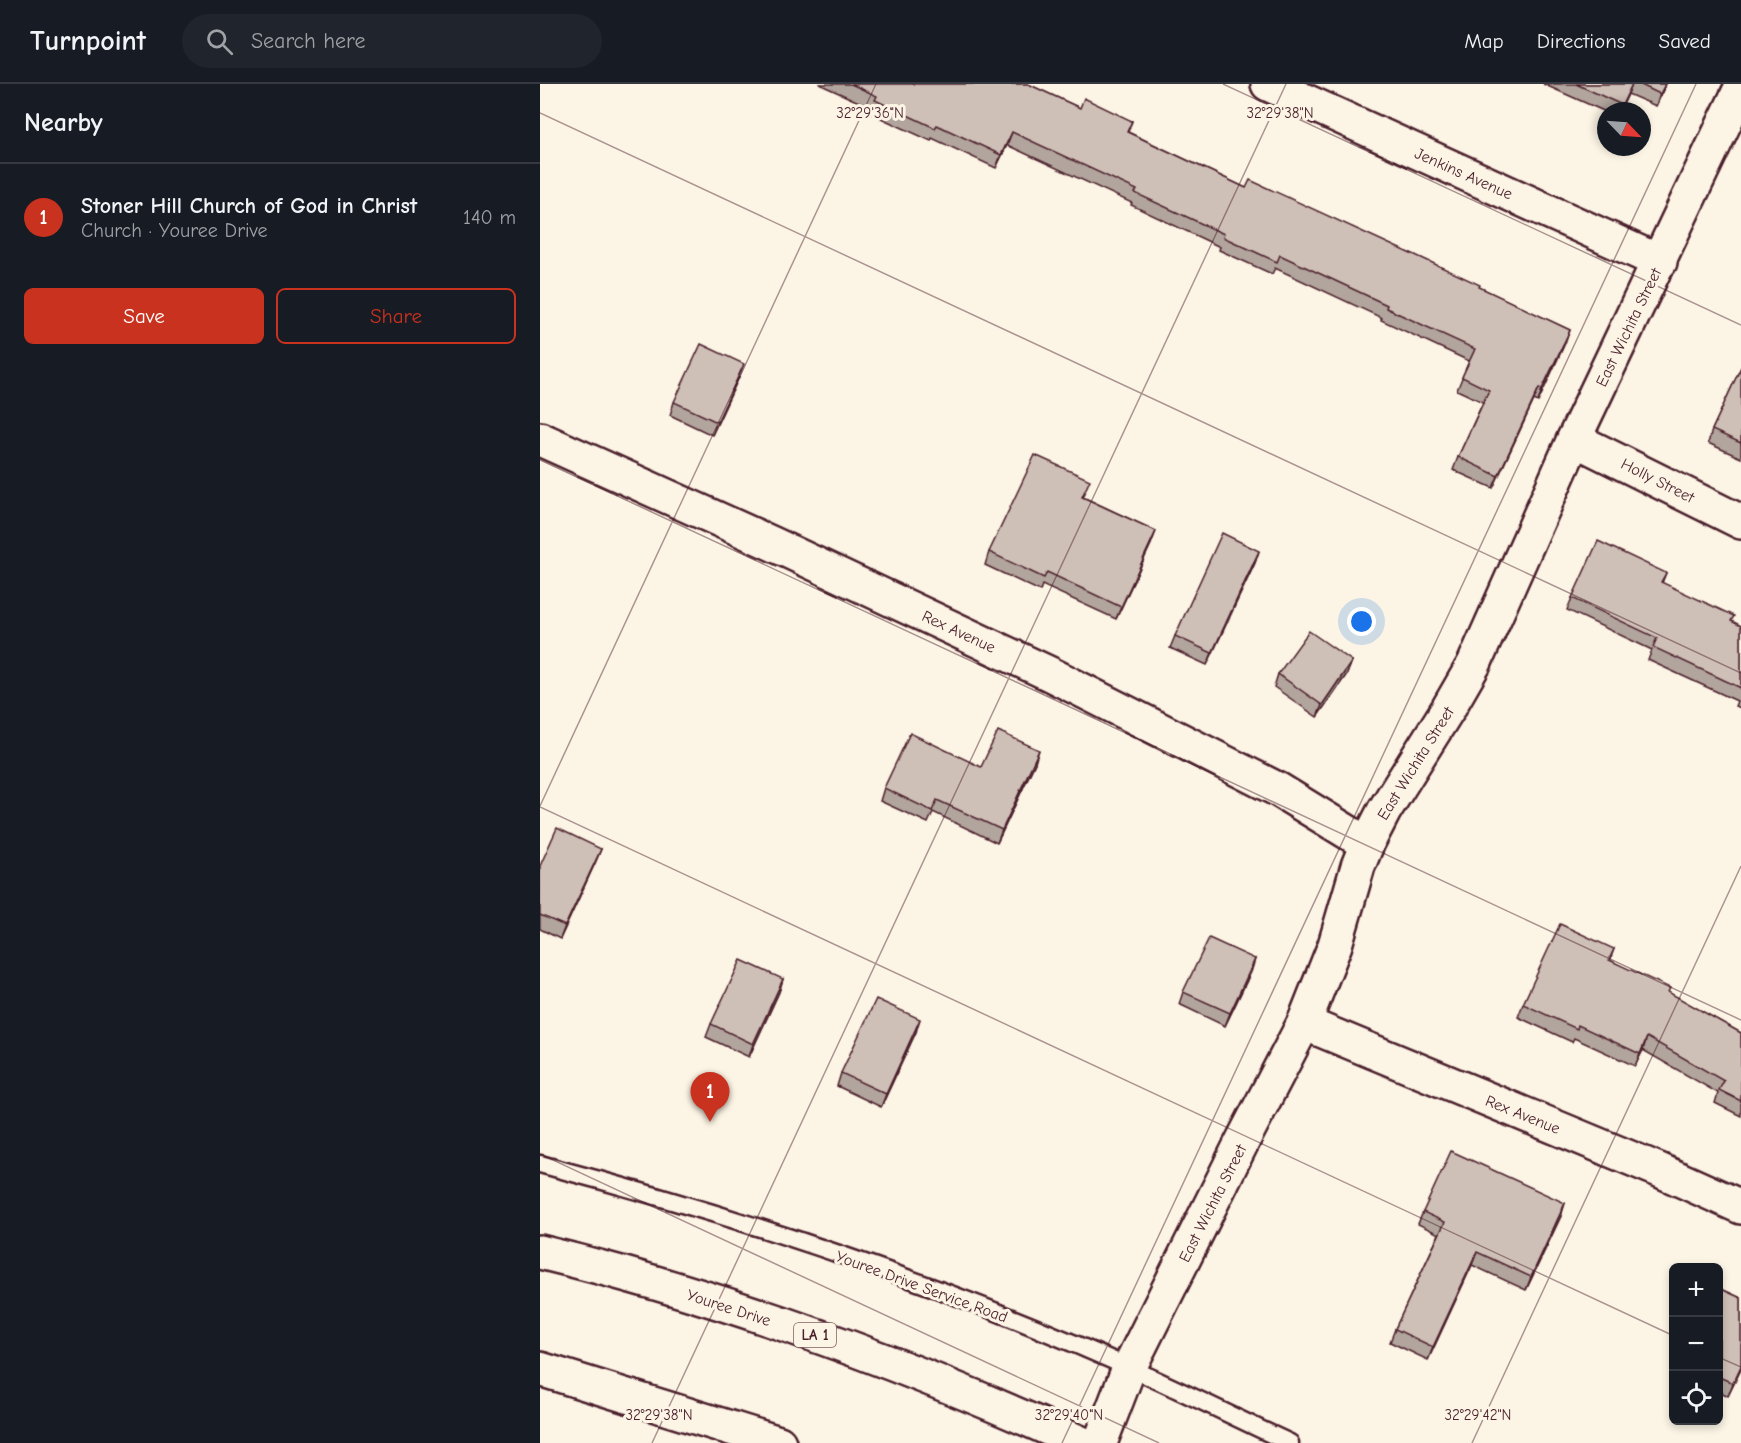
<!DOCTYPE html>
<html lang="en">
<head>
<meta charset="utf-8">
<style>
	:root { --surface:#171b24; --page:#20242c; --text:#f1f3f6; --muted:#9ea1a6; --line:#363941; --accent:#c8321e }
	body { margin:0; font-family:"Comic Neue",sans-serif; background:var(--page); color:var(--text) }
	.controls { position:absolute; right:18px; bottom:18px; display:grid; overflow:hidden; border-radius:9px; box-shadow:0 3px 9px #0003 }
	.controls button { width:54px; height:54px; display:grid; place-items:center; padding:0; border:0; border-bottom:2px solid var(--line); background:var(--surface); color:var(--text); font:30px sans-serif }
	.compass { position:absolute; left:1057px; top:18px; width:54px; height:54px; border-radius:50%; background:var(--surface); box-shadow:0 3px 9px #0003; rotate:115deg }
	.you { position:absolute; left:822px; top:538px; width:21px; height:21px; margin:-15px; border:4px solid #fff; border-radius:50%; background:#1a73e8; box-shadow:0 0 0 9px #1a73e833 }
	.badge { display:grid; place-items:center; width:39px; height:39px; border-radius:50%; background:var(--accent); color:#fff; font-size:20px; font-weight:700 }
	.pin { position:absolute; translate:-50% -50px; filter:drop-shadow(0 2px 3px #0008) }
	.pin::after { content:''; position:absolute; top:32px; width:21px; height:18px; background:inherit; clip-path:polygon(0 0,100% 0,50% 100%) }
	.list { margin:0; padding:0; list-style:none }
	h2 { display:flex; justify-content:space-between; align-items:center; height:78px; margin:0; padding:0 24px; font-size:26px }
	h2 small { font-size:20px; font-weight:400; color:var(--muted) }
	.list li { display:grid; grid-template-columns:39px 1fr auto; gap:18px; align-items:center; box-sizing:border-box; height:108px; padding:0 24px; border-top:2px solid var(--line) }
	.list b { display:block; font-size:22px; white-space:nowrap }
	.list p { margin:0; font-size:20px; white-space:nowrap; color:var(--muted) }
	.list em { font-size:20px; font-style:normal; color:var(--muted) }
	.actions { display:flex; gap:12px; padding:18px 24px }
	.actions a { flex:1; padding:14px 0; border:2px solid var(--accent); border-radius:9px; text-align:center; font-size:21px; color:var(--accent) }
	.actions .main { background:var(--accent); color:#fff }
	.icon { flex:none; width:33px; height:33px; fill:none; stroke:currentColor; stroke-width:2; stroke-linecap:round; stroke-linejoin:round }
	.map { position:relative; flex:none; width:1201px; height:1359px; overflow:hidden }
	header { display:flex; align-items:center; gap:36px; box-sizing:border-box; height:84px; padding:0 30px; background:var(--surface); border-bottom:2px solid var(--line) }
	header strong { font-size:28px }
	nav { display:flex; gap:33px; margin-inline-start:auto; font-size:21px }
	.search { width:420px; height:54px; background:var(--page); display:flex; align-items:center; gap:15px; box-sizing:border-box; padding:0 21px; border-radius:33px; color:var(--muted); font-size:22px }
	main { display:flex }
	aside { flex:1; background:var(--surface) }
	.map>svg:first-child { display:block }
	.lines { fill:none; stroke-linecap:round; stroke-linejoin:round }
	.lane-casing { stroke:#4a1f2b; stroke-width:21 }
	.street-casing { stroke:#4a1f2b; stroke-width:38 }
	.primary-casing { stroke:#4a1f2b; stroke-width:38 }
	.lane { stroke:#fcf5e5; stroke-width:16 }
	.street { stroke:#fcf5e5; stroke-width:33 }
	.primary { stroke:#fcf5e5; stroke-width:33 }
	.wall { fill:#b2a59d; stroke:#4a1f2b; stroke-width:1.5 }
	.shaded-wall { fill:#918680; stroke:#4a1f2b; stroke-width:1.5 }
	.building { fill:#cfc0b7; stroke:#4a1f2b; stroke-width:1.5 }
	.ticks { fill:none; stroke:#4a1f2b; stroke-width:1.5; stroke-opacity:0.45 }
	.labels { text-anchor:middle; stroke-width:6; stroke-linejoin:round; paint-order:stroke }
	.shield { fill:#fcf5e5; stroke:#7f5f63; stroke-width:1.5 }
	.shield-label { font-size:15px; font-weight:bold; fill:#4a1f2b }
	.street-label { font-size:16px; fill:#4a1f2b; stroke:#fcf5e5 }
	.ticks-label { font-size:15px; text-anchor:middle; fill:#4a1f2b; stroke:#fcf5e5; stroke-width:6; stroke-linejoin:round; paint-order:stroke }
</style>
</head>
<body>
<header>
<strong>Turnpoint</strong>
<div class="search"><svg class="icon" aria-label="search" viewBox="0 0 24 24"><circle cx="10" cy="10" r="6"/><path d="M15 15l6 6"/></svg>Search here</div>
<nav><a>Map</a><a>Directions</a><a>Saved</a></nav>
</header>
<main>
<aside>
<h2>Nearby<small></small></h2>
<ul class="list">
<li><span class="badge">1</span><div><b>Stoner Hill Church of God in Christ</b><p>Church · Youree Drive</p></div><em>140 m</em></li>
</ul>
<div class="actions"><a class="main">Save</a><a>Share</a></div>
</aside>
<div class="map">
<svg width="1201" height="1359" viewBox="0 0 1201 1359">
	<rect width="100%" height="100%" fill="#fcf5e5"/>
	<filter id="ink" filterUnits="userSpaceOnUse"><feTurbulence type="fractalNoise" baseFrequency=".0167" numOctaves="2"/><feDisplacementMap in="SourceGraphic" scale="12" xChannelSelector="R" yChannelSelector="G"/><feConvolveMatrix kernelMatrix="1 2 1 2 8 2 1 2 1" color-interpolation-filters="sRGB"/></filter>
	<g filter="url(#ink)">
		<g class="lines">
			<defs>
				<path id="lane" d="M0 1080C201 1133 400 1199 590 1284 644 1308 696 1334 750 1359"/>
				<g id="street">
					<polyline points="728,0 1120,178"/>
					<polyline points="0,355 233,460 510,590 739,706 827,760"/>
					<polyline points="1034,355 1201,438"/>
					<polyline points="764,939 1119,1086 1201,1123"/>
					<polyline points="560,1359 589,1284 703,1056 764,939 795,861 818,782 827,760 844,727 908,625 934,580 1034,355 1201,4"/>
				</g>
				<g id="primary">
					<path d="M0 1168C186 1213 366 1280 541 1359"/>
					<polyline points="0,1285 239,1359"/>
				</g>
			</defs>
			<use href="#lane" class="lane-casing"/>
			<use href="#street" class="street-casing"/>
			<use href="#primary" class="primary-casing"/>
			<use href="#lane" class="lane"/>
			<use href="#street" class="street"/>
			<use href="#primary" class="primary"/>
		</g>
		<g class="wall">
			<polygon points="279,0 488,0 540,24 592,37 588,48 706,104 939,203 1030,246 1025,259 998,318 994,316 953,404 913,386 918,373 943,318 917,306 929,277 841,236 842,234 735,184 732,190 679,166 680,163 591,121 592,119 467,61 456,84 392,54 391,57 330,29 332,24"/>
			<polygon points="1003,0 1126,0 1116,22 1088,10 1080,27 1066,27 1066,28"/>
			<polygon points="1201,283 1201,374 1168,359 1172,346"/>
			<polygon points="199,293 172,351 130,331 134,318"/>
			<polygon points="545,409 543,413 616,447 611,460 576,535 502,501 500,507 445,481 449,468"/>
			<polygon points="719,467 715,479 667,581 630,564 635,552"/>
			<polygon points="1126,489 1122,499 1201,542 1201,624 1195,622 1197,617 1108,576 1112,566 1027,526 1032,514"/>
			<polygon points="812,577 807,590 777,633 734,603 738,590"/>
			<polygon points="495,679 457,759 393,728 388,739 340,717 344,704 441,683"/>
			<polygon points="61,765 56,777 20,855 0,845 0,782"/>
			<polygon points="1074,865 1070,876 1201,949 1201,1032 1175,1019 1178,1009 1103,966 1095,982 1034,954 1032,958 978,933 983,920"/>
			<polygon points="715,875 711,888 685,942 639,920 643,908"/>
			<polygon points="243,895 239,908 209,973 166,953 171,940"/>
			<polygon points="376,948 341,1023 297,1002 301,989"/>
			<polygon points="1025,1119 1021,1132 986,1206 932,1181 888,1276 850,1258 855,1245 899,1150 878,1140 883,1128"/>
			<polygon points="1179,1204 1201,1214 1201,1285 1188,1312 1179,1307"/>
		</g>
		<g class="shaded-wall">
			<polygon points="1092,0 1088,10 1080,27 1082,21"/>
			<polygon points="1125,0 1126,0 1116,22 1120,10"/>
			<polygon points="472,48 467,61 456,84 461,71"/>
			<polygon points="1030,246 1025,259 998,318 1002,305"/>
			<polygon points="204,280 199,293 172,351 177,338"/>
			<polygon points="999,304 994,316 953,404 958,392"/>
			<polygon points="616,447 611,460 576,535 581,523"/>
			<polygon points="719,467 715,479 667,581 672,569"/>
			<polygon points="812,577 807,590 777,633 782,621"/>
			<polygon points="499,666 495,679 457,759 462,746"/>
			<polygon points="61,765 56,777 20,855 25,842"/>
			<polygon points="715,875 711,888 685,942 690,929"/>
			<polygon points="243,895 239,908 209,973 213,960"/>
			<polygon points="380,935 376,948 341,1023 346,1010"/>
			<polygon points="1107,953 1103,966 1095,982 1100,970"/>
			<polygon points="1025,1119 1021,1132 986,1206 991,1193"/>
			<polygon points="937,1168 932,1181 888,1276 893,1263"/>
			<polygon points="1201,1282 1201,1285 1188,1312 1193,1299"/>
		</g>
		<g class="building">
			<polygon points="311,0 488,0 540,24 544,14 592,37 587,48 706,104 710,96 871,170 871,169 940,201 939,203 1030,246 1002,305 999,304 958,392 918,373 949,306 922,293 935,265 846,224 847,221 740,171 737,178 683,153 684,150 595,109 597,106 472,48 461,71 397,41 395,44 335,16 337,12"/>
			<polygon points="1036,0 1092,0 1082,21"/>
			<polygon points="1099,0 1125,0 1120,10"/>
			<polygon points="161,260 204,280 177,338 134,318"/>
			<polygon points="1201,283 1201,359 1172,346"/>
			<polygon points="495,371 550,396 542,413 616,447 581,523 507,488 504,494 449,468"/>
			<polygon points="682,449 719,467 672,569 635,552"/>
			<polygon points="1058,457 1126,489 1121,498 1194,532 1191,537 1201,542 1201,604 1113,563 1117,554 1032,514"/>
			<polygon points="769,547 812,577 782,621 738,590"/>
			<polygon points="458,647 499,666 462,746 397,716 392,727 344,704 370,649 441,683"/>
			<polygon points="17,744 61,765 25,842 0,831 0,782"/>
			<polygon points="1020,840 1074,865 1069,876 1130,904 1128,908 1201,949 1201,1017 1179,1006 1184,997 1107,953 1100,970 1038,941 1037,945 983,920"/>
			<polygon points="669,854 715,875 690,929 643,908"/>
			<polygon points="201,876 243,895 213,960 171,940"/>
			<polygon points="336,915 380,935 346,1010 301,989"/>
			<polygon points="911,1067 1025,1119 991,1193 937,1168 893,1263 855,1245 905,1138 883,1128"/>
			<polygon points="1179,1204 1201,1214 1201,1282 1193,1299 1179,1293"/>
		</g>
	</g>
	<path class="ticks" d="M683 0 1201 241M0 29 1201 589M0 376 1201 936M0 722 336 0M0 723 1134 1252M0 1070 619 1359M1178 1273 1201 1283M112 1359 746 0M522 1359 1156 0M932 1359 1201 782"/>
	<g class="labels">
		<rect class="shield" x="254" y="1239" width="42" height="24" rx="4.5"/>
		<g class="shield-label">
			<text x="275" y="1256">LA 1</text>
		</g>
		<g class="street-label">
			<text transform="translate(924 89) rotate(24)" y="6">Jenkins Avenue</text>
			<text transform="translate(1088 243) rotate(-64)" y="6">East Wichita Street</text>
			<text transform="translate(1118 396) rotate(27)" y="6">Holly Street</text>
			<text transform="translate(419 547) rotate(25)" y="6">Rex Avenue</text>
			<text transform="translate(875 679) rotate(-58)" y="6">East Wichita Street</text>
			<text transform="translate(983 1030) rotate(22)" y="6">Rex Avenue</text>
			<text transform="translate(672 1119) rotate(-63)" y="6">East Wichita Street</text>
			<text transform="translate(382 1202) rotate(20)" y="6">Youree Drive Service Road</text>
			<text transform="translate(189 1223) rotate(18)" y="6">Youree Drive</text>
		</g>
	</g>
	<g class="ticks-label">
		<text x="330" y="34">32°29'36"N</text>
		<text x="740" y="34">32°29'38"N</text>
		<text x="119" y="1336">32°29'38"N</text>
		<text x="529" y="1336">32°29'40"N</text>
		<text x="938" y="1336">32°29'42"N</text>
	</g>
</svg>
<div class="controls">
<button>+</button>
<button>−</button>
<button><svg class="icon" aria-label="locate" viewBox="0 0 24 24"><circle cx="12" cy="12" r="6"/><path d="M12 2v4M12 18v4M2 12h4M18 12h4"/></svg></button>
</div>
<svg class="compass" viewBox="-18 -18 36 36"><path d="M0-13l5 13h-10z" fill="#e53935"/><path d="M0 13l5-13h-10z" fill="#9ea1a6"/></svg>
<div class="you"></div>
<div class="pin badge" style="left:170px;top:1038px">1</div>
</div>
</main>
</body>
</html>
